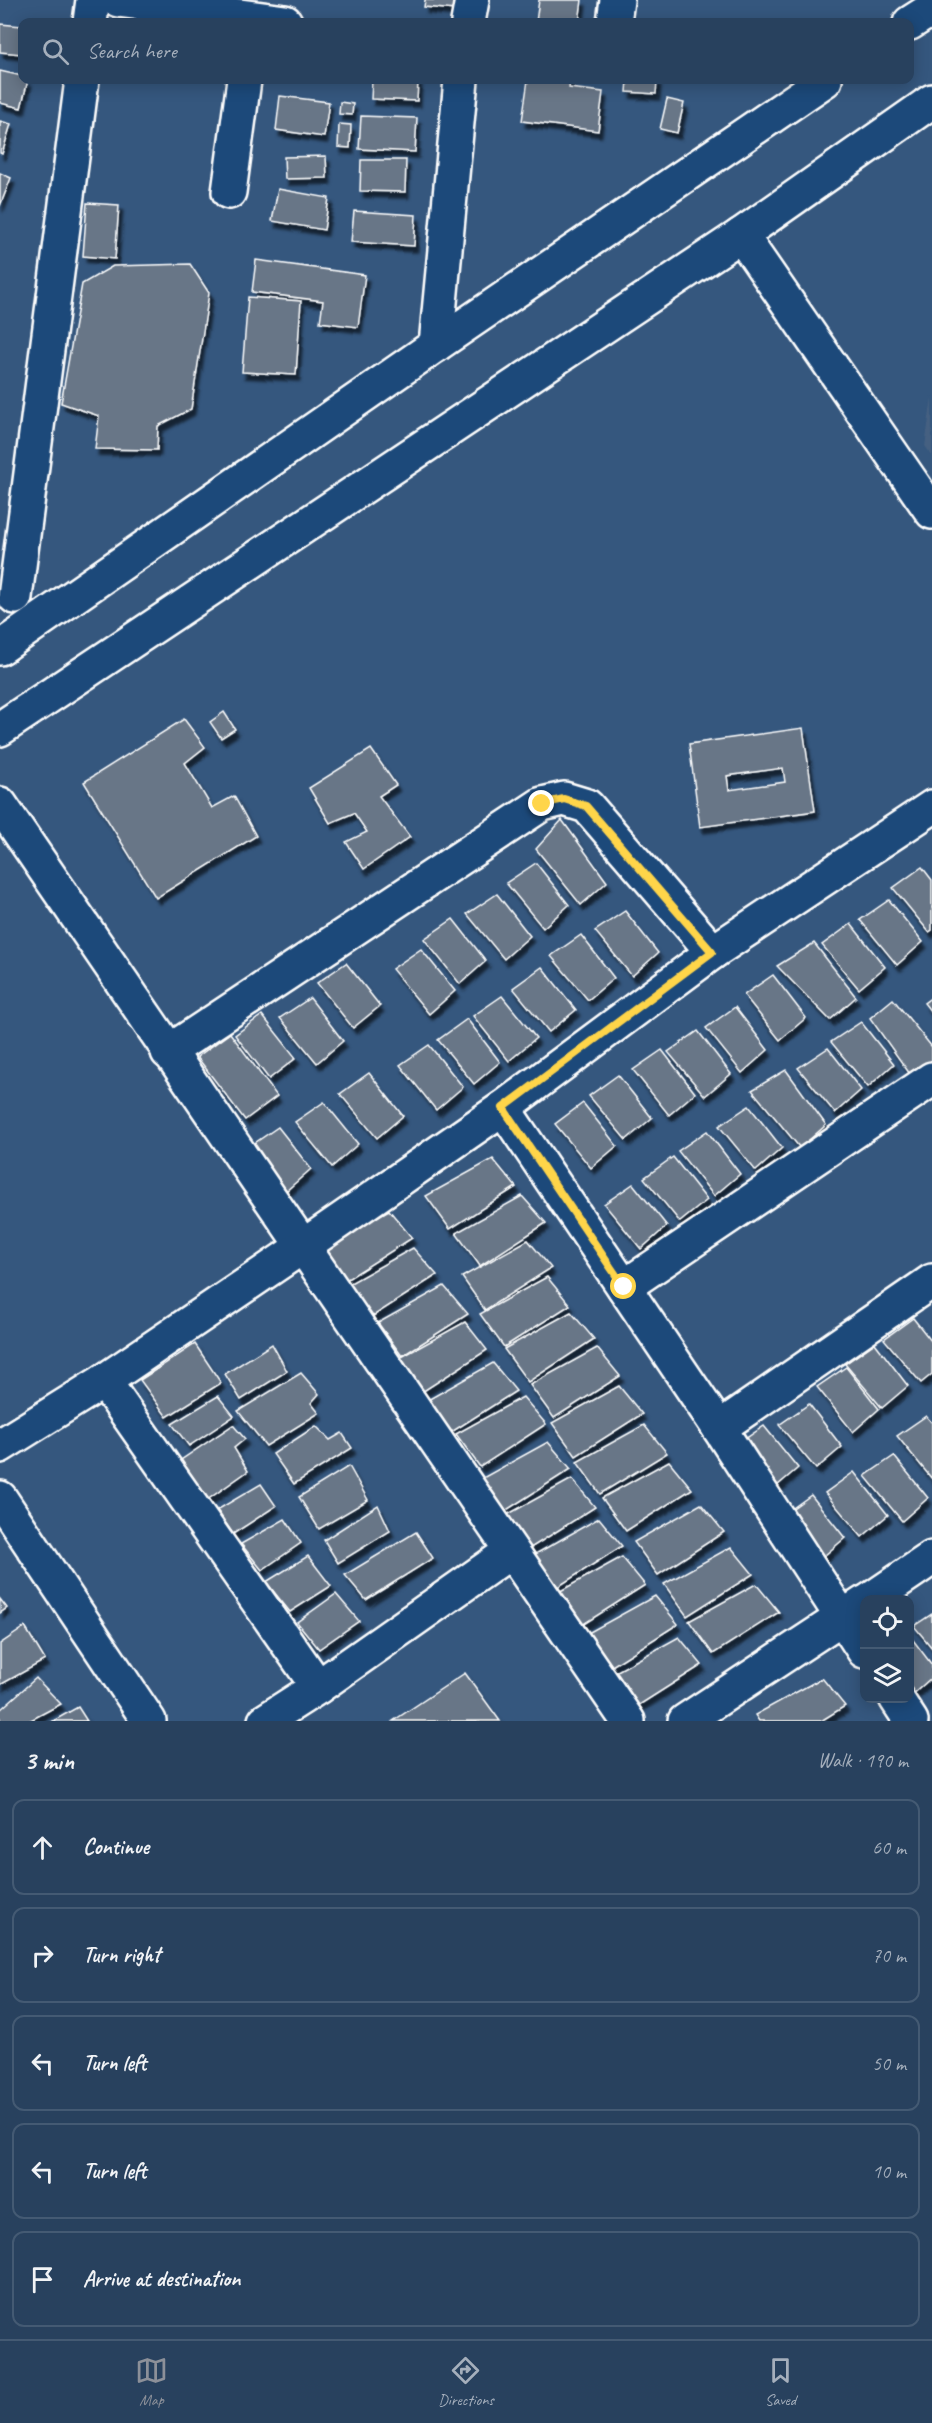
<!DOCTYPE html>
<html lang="en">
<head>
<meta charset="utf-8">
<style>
	:root { --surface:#28415e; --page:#344c67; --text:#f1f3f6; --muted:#a5afbc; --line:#445a73; --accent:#8c9099 }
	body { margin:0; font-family:Caveat,sans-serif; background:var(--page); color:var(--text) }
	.controls { position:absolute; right:18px; bottom:18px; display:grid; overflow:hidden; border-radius:12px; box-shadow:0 3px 15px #0003 }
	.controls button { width:54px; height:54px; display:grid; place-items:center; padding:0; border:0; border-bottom:2px solid var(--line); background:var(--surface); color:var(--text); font:30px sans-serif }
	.stop { position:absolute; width:18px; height:18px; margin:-14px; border:4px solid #ffd54a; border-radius:50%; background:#fff }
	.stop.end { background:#ffd54a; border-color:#fff; box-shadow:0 2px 6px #0008 }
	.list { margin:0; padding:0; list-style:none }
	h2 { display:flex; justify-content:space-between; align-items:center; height:78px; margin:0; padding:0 24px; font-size:26px }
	h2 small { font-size:20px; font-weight:400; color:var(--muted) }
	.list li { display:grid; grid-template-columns:39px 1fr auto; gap:18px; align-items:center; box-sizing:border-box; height:96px; margin:0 12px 12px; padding:0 12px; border:2px solid var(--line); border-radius:12px }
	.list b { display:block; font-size:22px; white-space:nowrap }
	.list em { font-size:20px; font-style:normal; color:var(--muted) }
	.icon { flex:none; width:33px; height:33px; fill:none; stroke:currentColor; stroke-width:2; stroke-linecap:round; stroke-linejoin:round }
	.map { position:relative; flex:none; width:932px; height:1721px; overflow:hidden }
	.search { position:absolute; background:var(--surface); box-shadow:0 3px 15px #0003; left:18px; right:18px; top:18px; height:66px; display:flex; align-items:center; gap:15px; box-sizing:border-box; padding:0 21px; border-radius:12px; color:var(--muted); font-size:22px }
	.sheet { height:618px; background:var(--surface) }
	nav { display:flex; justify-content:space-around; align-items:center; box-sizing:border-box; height:84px; border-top:2px solid var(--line); background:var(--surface); font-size:16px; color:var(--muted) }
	nav a { display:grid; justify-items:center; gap:3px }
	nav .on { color:var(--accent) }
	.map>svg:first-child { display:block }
	.built { fill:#446081 }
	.building { fill:#687687; stroke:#fff; stroke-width:1.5; fill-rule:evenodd; filter:url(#shadow) }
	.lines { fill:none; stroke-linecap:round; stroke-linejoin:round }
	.minor-casing { stroke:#fff; stroke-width:38 }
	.minor { stroke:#1f4a7a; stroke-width:33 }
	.route { stroke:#ffd54a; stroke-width:8 }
</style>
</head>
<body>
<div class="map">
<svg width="932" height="1721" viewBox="0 0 932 1721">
	<defs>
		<filter id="shadow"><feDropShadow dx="3.5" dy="6" stdDeviation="1.5" flood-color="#0009"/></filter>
	</defs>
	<rect width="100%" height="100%" fill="#35577e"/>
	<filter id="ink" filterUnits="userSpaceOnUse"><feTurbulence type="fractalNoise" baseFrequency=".0167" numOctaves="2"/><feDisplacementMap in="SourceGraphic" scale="12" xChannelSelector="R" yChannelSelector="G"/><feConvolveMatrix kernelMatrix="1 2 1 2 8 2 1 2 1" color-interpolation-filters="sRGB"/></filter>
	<g filter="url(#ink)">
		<polygon class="built" points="932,397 932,456 925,446"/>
		<g class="building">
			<polygon points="425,0 456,0 455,10 424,7"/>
			<polygon points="539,0 582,0 579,22 536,22"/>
			<polygon points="0,24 22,26 22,54 0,52"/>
			<polygon points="0,71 22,76 22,80 28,80 21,108 0,103"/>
			<polygon points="372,80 418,80 417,101 371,99"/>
			<polygon points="528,80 570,80 569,88 603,92 598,131 522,121"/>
			<polygon points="628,80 657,80 656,94 627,92"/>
			<polygon points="280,96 329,102 324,137 276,130"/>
			<polygon points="667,99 684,103 677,133 660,129"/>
			<polygon points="340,102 353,104 352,115 339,114"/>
			<polygon points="361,116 417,118 415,152 359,149"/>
			<polygon points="0,121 11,124 2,154 0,153"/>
			<polygon points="339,124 351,125 350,148 338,147"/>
			<polygon points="326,156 327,178 285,179 284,157"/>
			<polygon points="361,160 406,160 405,192 360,191"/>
			<polygon points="0,173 11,178 0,206"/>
			<polygon points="278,189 329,198 324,230 272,221"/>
			<polygon points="87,203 119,205 115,259 83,256"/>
			<polygon points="354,211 416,215 414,246 351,242"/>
			<polygon points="256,260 365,275 358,327 320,322 323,301 252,292"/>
			<polygon points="190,264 209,293 191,409 158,426 157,450 95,449 99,416 61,403 82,284 113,266"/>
			<polygon points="248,297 301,301 296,375 242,372"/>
			<polygon points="224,712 235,729 221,738 210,722"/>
			<polygon points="184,719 205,747 185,763 212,808 234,796 256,836 156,898 84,782"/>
			<path d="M803 728 815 811 700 827 689 744ZM783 768 785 782 729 790 727 776Z"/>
			<polygon points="371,749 396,785 379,796 410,837 364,869 346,842 367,832 354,813 330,823 309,788"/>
			<polygon points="562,820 607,882 581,905 536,849"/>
			<polygon points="536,863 569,905 543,928 506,883"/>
			<polygon points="922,867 932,880 932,930 929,932 893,888"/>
			<polygon points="497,894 530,936 504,959 467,914"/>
			<polygon points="889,900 923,942 897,965 860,920"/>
			<polygon points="625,911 658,953 632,976 595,931"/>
			<polygon points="453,919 486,961 460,984 424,939"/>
			<polygon points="851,924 885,967 859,989 822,945"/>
			<polygon points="581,935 614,978 588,1000 551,956"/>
			<polygon points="814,943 856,997 830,1020 777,966"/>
			<polygon points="421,949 455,991 429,1014 392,969"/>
			<polygon points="346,963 380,1006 353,1028 317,983"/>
			<polygon points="542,967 576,1010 549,1032 513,988"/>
			<polygon points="773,975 806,1018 780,1040 744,995"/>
			<polygon points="502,996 536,1038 509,1061 473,1016"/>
			<polygon points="932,997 932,1013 924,1003"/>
			<polygon points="310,998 343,1041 317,1063 280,1018"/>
			<polygon points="893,999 932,1047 932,1060 912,1077 870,1018"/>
			<polygon points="735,1007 768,1050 742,1073 706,1028"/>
			<polygon points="262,1015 296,1058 269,1079 235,1035"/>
			<polygon points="467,1019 500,1062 474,1084 438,1040"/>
			<polygon points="861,1022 894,1064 868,1087 831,1042"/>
			<polygon points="698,1031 731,1074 705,1096 668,1052"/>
			<polygon points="230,1033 277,1096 245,1120 197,1057"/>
			<polygon points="429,1045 463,1087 436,1110 400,1065"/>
			<polygon points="828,1048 861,1090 835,1113 798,1068"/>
			<polygon points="662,1050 695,1093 669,1115 633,1070"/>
			<polygon points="786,1070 826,1125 800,1148 752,1090"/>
			<polygon points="369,1073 403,1116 377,1138 340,1094"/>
			<polygon points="618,1075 652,1118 626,1140 589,1096"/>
			<polygon points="324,1102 358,1144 332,1167 295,1122"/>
			<polygon points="583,1103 617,1146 591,1168 555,1124"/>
			<polygon points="749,1106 782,1148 756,1171 719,1126"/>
			<polygon points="278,1127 311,1169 285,1192 249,1147"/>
			<polygon points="707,1131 740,1174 714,1196 678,1151"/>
			<polygon points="673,1157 707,1200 680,1222 644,1178"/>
			<polygon points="493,1159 516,1187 450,1229 426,1196"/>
			<polygon points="633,1184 667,1226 641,1249 604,1204"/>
			<polygon points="522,1196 546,1223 480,1266 456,1233"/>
			<polygon points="389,1210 412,1238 346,1280 322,1247"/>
			<polygon points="528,1240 551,1268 485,1310 462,1277"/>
			<polygon points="413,1248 437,1275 370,1318 347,1285"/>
			<polygon points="547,1277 570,1305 504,1347 480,1314"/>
			<polygon points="444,1286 468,1314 402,1356 378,1323"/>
			<polygon points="571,1312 594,1339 528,1382 504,1349"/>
			<polygon points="913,1318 932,1342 932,1374 921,1383 884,1339"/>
			<polygon points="465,1322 487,1350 422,1392 398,1359"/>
			<polygon points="875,1343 908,1386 882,1408 845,1364"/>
			<polygon points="195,1344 221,1383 167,1417 140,1380"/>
			<polygon points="272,1344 287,1371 241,1400 225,1374"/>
			<polygon points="597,1348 620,1376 554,1418 530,1385"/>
			<polygon points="493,1363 516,1391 450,1433 426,1401"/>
			<polygon points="846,1367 879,1409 853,1432 817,1387"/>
			<polygon points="301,1373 319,1394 311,1403 319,1413 266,1446 238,1411"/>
			<polygon points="619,1386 642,1414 576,1456 552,1423"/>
			<polygon points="218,1396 234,1416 189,1446 172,1424"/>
			<polygon points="523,1397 546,1424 480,1467 456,1434"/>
			<polygon points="809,1404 842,1447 816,1469 779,1425"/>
			<polygon points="926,1416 932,1423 932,1479 897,1436"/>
			<polygon points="233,1425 245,1439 234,1448 248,1471 207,1500 178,1462"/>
			<polygon points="644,1425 667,1453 600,1494 577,1462"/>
			<polygon points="316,1426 330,1440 342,1433 352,1448 294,1484 273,1454"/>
			<polygon points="764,1426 798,1468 771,1491 735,1446"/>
			<polygon points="548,1442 571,1469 505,1511 481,1479"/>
			<polygon points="894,1456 928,1498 902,1521 865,1476"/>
			<polygon points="669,1461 692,1489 626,1531 602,1498"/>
			<polygon points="349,1466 368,1500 319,1529 299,1497"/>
			<polygon points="854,1472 888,1515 862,1537 825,1493"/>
			<polygon points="572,1479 595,1507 529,1549 505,1516"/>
			<polygon points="261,1484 276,1506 233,1534 217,1510"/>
			<polygon points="811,1495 845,1538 818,1561 782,1516"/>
			<polygon points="701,1504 724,1532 658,1575 634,1542"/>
			<polygon points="378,1505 390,1531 338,1563 324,1540"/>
			<polygon points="599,1518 622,1546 556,1588 532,1556"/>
			<polygon points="285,1519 301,1543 262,1570 241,1544"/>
			<polygon points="416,1532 433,1558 366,1600 345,1575"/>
			<polygon points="731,1547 753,1574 687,1616 664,1584"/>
			<polygon points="308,1556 331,1586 290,1612 266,1582"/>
			<polygon points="622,1557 645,1585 579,1627 555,1594"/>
			<polygon points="756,1584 779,1612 713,1654 689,1621"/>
			<polygon points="336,1594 359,1621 319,1649 297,1622"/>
			<polygon points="655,1596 678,1624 612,1666 588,1633"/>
			<polygon points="0,1599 7,1608 0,1613"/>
			<polygon points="932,1614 932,1648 914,1626"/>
			<polygon points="25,1627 45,1660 0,1685 0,1644"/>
			<polygon points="910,1636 932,1665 932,1677 912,1695 910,1692"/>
			<polygon points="679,1637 702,1665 636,1707 612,1674"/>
			<polygon points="465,1673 500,1721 393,1721"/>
			<polygon points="36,1678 61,1704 29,1721 0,1721 0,1710"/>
			<polygon points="822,1678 845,1706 821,1721 759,1721 755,1715"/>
			<polygon points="78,1707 87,1721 53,1721"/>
		</g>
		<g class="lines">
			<defs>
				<g id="minor">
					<polyline points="118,0 285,22"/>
					<polyline points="90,22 93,0"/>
					<polyline points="468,22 472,0"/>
					<polyline points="614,22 617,0"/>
					<polyline points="910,23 932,9"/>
					<polyline points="229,192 244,80"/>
					<polyline points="741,235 932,512"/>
					<polyline points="436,345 461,80"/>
					<polyline points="15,597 82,80"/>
					<polyline points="0,648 436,345 825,80"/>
					<polyline points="0,729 741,235 932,101"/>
					<polyline points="0,804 628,1721"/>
					<polyline points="168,1052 542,804 564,799 587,806 713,952"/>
					<polyline points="503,1108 719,1428 864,1651"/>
					<polyline points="624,1287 932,1079"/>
					<polyline points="104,1381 318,1687"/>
					<polyline points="719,1428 932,1281"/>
					<polyline points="0,1446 104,1381 302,1247 503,1108 713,952 932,807"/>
					<polyline points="0,1498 149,1721"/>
					<polyline points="870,1600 932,1558"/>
					<polyline points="896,1698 911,1721"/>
					<polyline points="265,1721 318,1687 510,1552"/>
					<polyline points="685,1721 864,1603"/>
				</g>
			</defs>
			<use href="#minor" class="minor-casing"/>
			<use href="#minor" class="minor"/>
		</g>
	</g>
	<g class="lines" filter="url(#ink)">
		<polyline class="route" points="542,804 564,799 586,806 712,952 503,1108 624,1287"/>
	</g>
</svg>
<div class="controls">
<button><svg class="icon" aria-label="locate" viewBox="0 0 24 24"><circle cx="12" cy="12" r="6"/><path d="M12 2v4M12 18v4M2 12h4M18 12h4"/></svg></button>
<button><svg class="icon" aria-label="layers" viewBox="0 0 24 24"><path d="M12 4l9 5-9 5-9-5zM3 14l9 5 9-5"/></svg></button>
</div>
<div class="stop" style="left:624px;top:1287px"></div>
<div class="stop end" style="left:542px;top:804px"></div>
<div class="search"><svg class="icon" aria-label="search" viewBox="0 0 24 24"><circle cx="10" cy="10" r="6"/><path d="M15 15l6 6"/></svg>Search here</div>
</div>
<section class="sheet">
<h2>3 min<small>Walk · 190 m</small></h2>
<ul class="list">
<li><svg class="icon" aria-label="ahead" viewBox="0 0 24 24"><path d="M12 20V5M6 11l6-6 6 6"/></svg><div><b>Continue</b></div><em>60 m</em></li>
<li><svg class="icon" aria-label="right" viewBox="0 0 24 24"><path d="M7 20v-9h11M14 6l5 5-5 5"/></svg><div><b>Turn right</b></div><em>70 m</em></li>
<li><svg class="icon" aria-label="left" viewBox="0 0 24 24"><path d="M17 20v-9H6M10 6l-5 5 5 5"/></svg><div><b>Turn left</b></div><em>50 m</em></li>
<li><svg class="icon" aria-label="left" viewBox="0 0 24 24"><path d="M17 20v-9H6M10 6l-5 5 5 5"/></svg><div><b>Turn left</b></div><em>10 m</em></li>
<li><svg class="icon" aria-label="arrive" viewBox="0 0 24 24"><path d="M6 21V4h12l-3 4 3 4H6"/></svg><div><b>Arrive at destination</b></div></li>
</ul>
</section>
<nav>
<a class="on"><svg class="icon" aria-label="map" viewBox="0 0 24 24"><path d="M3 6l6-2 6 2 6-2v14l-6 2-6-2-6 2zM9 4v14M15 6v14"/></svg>Map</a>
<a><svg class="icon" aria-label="directions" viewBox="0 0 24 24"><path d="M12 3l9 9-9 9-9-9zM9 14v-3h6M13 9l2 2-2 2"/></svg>Directions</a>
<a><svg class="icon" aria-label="saved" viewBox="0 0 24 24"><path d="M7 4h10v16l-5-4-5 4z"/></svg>Saved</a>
</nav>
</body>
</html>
